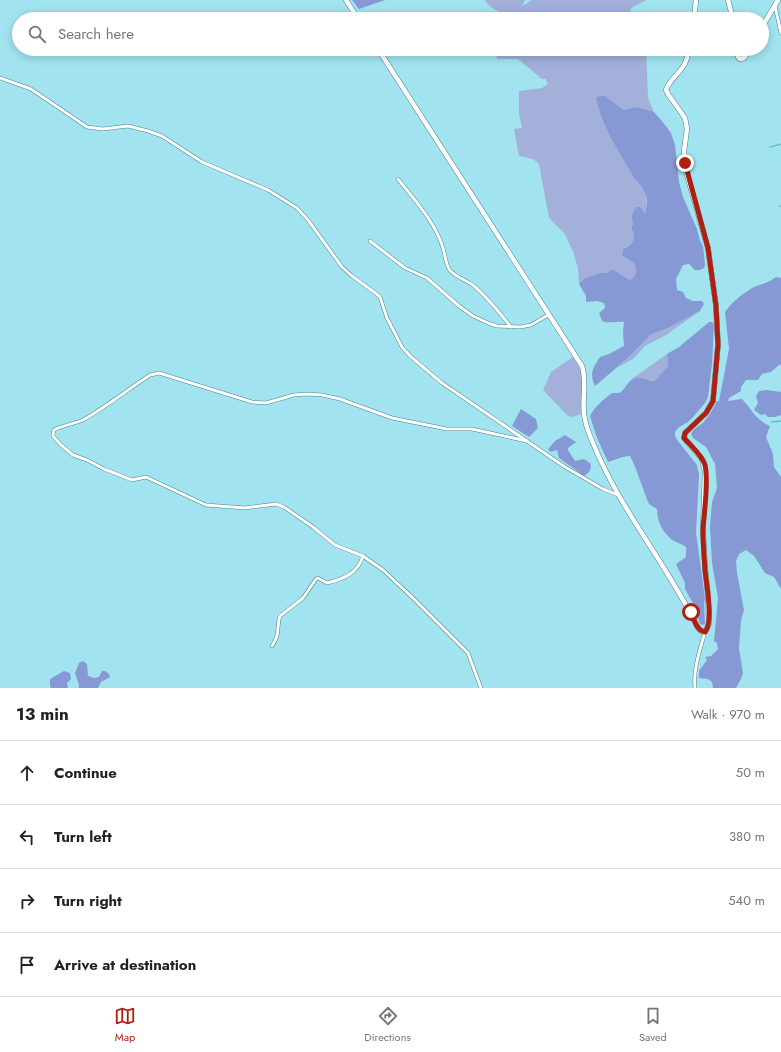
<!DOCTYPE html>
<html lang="en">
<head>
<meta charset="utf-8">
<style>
	:root { --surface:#fff; --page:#f6f6f6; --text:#222; --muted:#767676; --line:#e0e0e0; --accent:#af2012 }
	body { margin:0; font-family:Jost,sans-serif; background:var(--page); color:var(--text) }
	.stop { position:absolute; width:12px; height:12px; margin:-9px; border:3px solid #af2012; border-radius:50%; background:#fff }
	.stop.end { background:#af2012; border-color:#fff; box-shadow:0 1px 4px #0008 }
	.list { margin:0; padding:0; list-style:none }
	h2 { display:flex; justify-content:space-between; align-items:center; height:52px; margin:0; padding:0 16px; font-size:17px }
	h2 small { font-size:13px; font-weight:400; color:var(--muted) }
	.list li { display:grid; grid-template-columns:26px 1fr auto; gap:12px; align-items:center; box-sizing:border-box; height:64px; padding:0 16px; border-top:1px solid var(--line) }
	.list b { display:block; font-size:15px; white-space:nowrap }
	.list em { font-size:13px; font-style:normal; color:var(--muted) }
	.icon { flex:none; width:22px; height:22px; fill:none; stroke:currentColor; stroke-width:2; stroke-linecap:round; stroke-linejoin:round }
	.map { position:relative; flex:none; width:781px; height:688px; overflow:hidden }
	.search { position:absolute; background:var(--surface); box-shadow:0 2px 10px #0003; left:12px; right:12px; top:12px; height:44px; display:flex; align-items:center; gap:10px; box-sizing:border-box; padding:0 14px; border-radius:22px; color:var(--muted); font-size:15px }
	.sheet { height:308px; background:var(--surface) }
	nav { display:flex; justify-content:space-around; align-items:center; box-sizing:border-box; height:56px; border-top:1px solid var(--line); background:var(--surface); font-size:11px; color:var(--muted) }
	nav a { display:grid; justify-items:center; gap:2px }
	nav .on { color:var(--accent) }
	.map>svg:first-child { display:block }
	.green { fill:#a2b0da }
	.forest { fill:#8699d4 }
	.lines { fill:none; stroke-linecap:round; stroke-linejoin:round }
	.stream { stroke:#54b0c0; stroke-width:1 }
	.minor-casing { stroke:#42838e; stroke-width:4 }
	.secondary-casing { stroke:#42838e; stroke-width:5.5 }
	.minor { stroke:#fff; stroke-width:3 }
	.secondary { stroke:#fff; stroke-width:4.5 }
	.route { stroke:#af2012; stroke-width:5 }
</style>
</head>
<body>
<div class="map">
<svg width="781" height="688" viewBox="0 0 781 688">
	<rect width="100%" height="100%" fill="#a1e4f0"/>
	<g class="green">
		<path d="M485 0H525L522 6 532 0H646L630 9 633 19H493L506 15C498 12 489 7 485 0Z"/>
		<path d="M495 49H646L648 98 654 112 637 107 624 110 604 95 596 97 620 153 638 184 645 191 647 207 645 215 643 212 632 219 633 223 631 228C637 238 633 244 623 249L622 255 627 259 634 263C637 270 637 276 630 280L612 269 607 273C594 273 589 278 579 284L578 269 574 254 565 234 549 218 539 164 533 159 519 156 514 129 522 128 519 113V91L542 88 548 84 546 79H542L518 59H497Z"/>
		<polygon points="700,311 666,335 645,346 633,359 617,368 628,358 650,335 668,328"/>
		<polygon points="667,354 668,366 654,383 640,378 633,378"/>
		<polygon points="573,357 583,375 581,414 573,417 568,416 543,390 551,372"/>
	</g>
	<g class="forest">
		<polygon points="352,0 385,0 359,9"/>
		<path d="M604 95 624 110 637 107 654 112 662 121 671 133 675 145 679 182 683 197 697 229 700 241 703 246 705 264 704 268 700 270H695L689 264 683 265 676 279 677 290 683 292 686 298 693 301H702L704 304 700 311 668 328 650 335 628 358 595 386C589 373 593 368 600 357L609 354 624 346 623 332 624 322C617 321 608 324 602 321L599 313 605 308 604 303 597 301 586 302V296L579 284 586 278 600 273H607L612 269 630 280C637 276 637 270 634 263L627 259 622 255 623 249C633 245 637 238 631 228L633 223C631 216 632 212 637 207H640L645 214C647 207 648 200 645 193 643 187 636 182 633 176 619 151 601 125 596 97Z"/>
		<path d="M776 277 781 278V365H779L771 372 762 374 758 380H746L741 387V391L729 398 728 401 742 399C753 411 755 419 770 426L766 437 773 454 774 467 781 477V589L774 577 765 573 754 556 746 550 739 554 736 561 737 573 744 610 741 620 739 648 743 673 741 679 736 688H713L712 682 708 679 699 678V671L707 660 705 657 711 656 718 649 717 643 714 641 718 598 712 563 710 527 712 502 717 488 715 464 706 447 693 438 691 434C693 429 699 426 703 423 709 416 713 409 717 401H719L729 349 725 312C731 303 742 294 752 288 760 284 769 283 776 277Z"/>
		<path d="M709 322H712L714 324 712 364 708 397 705 403 694 416 688 422 678 428 675 432V436L678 441 697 465 699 475 696 533 705 598 704 603 705 624 703 625 700 624 695 607 685 589V583L676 564 686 557V547C681 543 673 542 669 537 661 529 657 521 657 509L649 504C642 488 638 471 630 456 622 456 615 460 608 462L597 438 590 416C595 406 603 400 612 393 612 393 618 393 618 393 627 391 627 375 641 378 645 379 650 381 654 382L668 366 667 354 679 347Z"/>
		<polygon points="767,390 781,392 781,415 775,417 768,417 765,414 761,415 754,410 758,403 756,396 759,391"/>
		<polygon points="521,409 536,419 538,428 529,437 512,426"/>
		<path d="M565 435 576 442 568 448V450L575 461 584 459 591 464C591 470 589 473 584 476L559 458 557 450 550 452 548 449 555 441Z"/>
		<polygon points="83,661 87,664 88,676 94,678 99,677 102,671 105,671 109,674 110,677 101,682 98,688 79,688 79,685 75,673 79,663"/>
		<polygon points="64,671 70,673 71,679 67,683 68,688 51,688 50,686 50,679"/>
	</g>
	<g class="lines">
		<g class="stream">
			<polyline points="770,147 781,144"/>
			<polyline points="779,206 781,206"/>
			<polyline points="771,422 781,421"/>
		</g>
		<defs>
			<g id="minor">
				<polyline points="775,6 781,33"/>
				<polyline points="0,78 31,89 87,127 103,129 128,126 148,131 162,136 202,162 268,190 297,208 308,220 342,267 352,276 374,292 380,297 387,318 402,347 410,356 442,383 565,467 603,489 618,495"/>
				<path d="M398 179C413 198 434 221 442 245 445 253 445 262 449 269 454 277 467 280 474 286 488 298 500 313 511 327"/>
				<polyline points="370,241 405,268 427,278 459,306 473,316 488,323 497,326 520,327 531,325 548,315"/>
				<path d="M272 646C281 633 276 627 280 616L303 598 316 579 318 578 327 583C344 579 358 573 363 556"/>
				<path d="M481 688 468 653 414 599 383 570 363 556 335 545 313 527 284 507 276 504 245 508 206 505 146 477 132 480 104 469 87 460 73 455 61 445 53 436C53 434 53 432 54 430 57 427 77 423 83 420 106 407 127 390 150 375L159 373 252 402 266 403 294 395 307 394 322 395 340 399 392 418 447 429H472L527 441"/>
				<path d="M695 688C693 669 700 650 705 632"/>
			</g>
			<g id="secondary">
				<polyline points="346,0 358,19"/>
				<polyline points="728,0 733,19"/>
				<polyline points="694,19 696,0"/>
				<polyline points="762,27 778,0"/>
				<path d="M378 49 582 366C587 382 582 398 584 414 585 424 589 434 593 443 620 510 667 564 698 628L702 632H705L709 624 708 595 705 568 703 531 705 471 702 459 684 438 685 433 706 413 713 401 718 345 716 306 708 248 687 175 684 151 687 129 685 118 668 94 666 90C669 80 679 74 684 65 687 60 688 55 689 49"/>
				<polyline points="736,49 738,57 740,59 744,58 750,49"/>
			</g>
		</defs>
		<use href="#minor" class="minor-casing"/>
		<use href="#secondary" class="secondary-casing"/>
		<use href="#minor" class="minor"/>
		<use href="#secondary" class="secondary"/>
	</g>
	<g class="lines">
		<path class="route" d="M685 163 708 248 716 306 718 345 713 401 706 413 685 433 684 438C691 446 702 455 705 465 709 482 704 511 703 529 703 542 704 556 705 569 706 583 714 622 705 632 697 631 694 620 691 612"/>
	</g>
</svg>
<div class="stop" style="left:691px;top:612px"></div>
<div class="stop end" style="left:685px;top:163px"></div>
<div class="search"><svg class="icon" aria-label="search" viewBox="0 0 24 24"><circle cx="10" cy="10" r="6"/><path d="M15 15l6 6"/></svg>Search here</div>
</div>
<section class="sheet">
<h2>13 min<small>Walk · 970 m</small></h2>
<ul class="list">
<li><svg class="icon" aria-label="ahead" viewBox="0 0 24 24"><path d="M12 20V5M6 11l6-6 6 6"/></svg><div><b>Continue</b></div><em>50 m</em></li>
<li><svg class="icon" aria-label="left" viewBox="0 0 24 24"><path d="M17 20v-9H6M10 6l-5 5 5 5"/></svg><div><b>Turn left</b></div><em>380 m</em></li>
<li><svg class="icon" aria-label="right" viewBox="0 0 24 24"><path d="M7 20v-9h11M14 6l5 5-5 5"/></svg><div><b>Turn right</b></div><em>540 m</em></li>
<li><svg class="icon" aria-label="arrive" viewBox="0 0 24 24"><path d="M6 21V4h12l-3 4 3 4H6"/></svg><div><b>Arrive at destination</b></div></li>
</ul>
</section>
<nav>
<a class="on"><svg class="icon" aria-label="map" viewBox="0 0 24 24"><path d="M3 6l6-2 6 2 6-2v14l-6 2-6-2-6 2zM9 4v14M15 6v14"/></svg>Map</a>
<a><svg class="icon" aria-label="directions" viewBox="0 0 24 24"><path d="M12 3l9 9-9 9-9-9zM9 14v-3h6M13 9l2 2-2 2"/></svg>Directions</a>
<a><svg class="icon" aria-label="saved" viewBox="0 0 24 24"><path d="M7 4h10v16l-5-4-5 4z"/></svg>Saved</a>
</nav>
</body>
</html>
